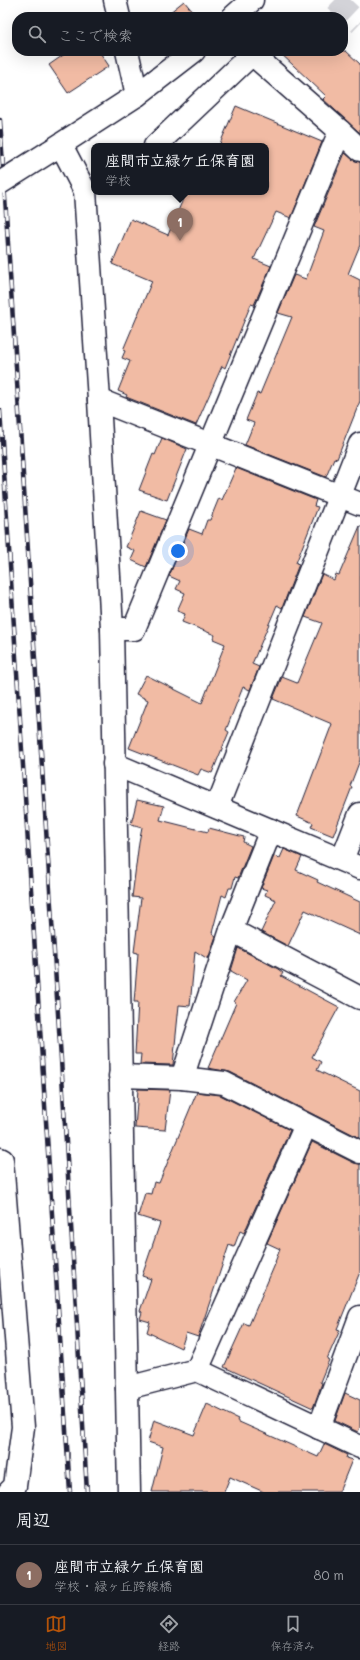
<!DOCTYPE html>
<html lang="ja">
<head>
<meta charset="utf-8">
<style>
	:root { --surface:#171b24; --page:#20242c; --text:#f1f3f6; --muted:#9ea1a6; --line:#363941; --accent:#b45309 }
	body { margin:0; font-family:Mali,"Klee One",sans-serif; background:var(--page); color:var(--text) }
	.you { position:absolute; left:178px; top:551px; width:14px; height:14px; margin:-10px; border:3px solid #fff; border-radius:50%; background:#1a73e8; box-shadow:0 0 0 6px #1a73e833 }
	.badge { display:grid; place-items:center; width:26px; height:26px; border-radius:50%; background:var(--accent); color:#fff; font-size:13px; font-weight:700 }
	.pin { position:absolute; translate:-50% -33px; filter:drop-shadow(0 1px 2px #0008) }
	.pin::after { content:''; position:absolute; top:21px; width:14px; height:12px; background:inherit; clip-path:polygon(0 0,100% 0,50% 100%) }
	.popup { position:absolute; left:91px; top:143px; width:178px; height:52px; box-sizing:border-box; display:grid; place-content:center; border-radius:8px; background:var(--surface); filter:drop-shadow(0 1px 3px #0005); font-size:13px; white-space:nowrap; color:var(--muted) }
	.popup b { font-size:15px; color:var(--text) }
	.popup::after { content:''; position:absolute; left:50%; top:100%; margin-left:-8px; border:8px solid transparent; border-top-color:var(--surface) }
	.list { margin:0; padding:0; list-style:none }
	h2 { display:flex; justify-content:space-between; align-items:center; height:52px; margin:0; padding:0 16px; font-size:17px }
	h2 small { font-size:13px; font-weight:400; color:var(--muted) }
	.list li { display:grid; grid-template-columns:26px 1fr auto; gap:12px; align-items:center; box-sizing:border-box; height:60px; padding:0 16px; border-top:1px solid var(--line) }
	.list b { display:block; font-size:15px; white-space:nowrap }
	.list p { margin:0; font-size:13px; white-space:nowrap; color:var(--muted) }
	.list em { font-size:13px; font-style:normal; color:var(--muted) }
	.icon { flex:none; width:22px; height:22px; fill:none; stroke:currentColor; stroke-width:2; stroke-linecap:round; stroke-linejoin:round }
	.map { position:relative; flex:none; width:360px; height:1492px; overflow:hidden }
	.search { position:absolute; background:var(--surface); box-shadow:0 4px 16px #0002; left:12px; right:12px; top:12px; height:44px; display:flex; align-items:center; gap:10px; box-sizing:border-box; padding:0 14px; border-radius:16px; color:var(--muted); font-size:15px }
	.sheet { height:112px; background:var(--surface) }
	nav { display:flex; justify-content:space-around; align-items:center; box-sizing:border-box; height:56px; border-top:1px solid var(--line); background:var(--surface); font-size:11px; color:var(--muted) }
	nav a { display:grid; justify-items:center; gap:2px }
	nav .on { color:var(--accent) }
	.map>svg:first-child { display:block }
	.building { fill:#f1bba4; stroke:#22223b }
	.lines { fill:none; stroke-linecap:round; stroke-linejoin:round }
	.major-tunnel { stroke:#d3d3d8; stroke-width:22; stroke-dasharray:22 11; stroke-linecap:butt }
	.minor-casing { stroke:#22223b; stroke-width:25 }
	.minor { stroke:#fff; stroke-width:22 }
	.rail-casing { stroke:#22223b; stroke-width:4.5 }
	.rail { stroke:#fff; stroke-width:3; stroke-dasharray:9; stroke-linecap:butt }
	.minor-bridge-casing { stroke:#22223b; stroke-width:25; stroke-linecap:butt }
	.minor-bridge { stroke:#fff; stroke-width:22 }
</style>
</head>
<body>
<div class="map">
<svg width="360" height="1492" viewBox="0 0 360 1492">
	<rect width="100%" height="100%" fill="#fff"/>
	<filter id="ink" filterUnits="userSpaceOnUse"><feTurbulence type="fractalNoise" baseFrequency=".025" numOctaves="2"/><feDisplacementMap in="SourceGraphic" scale="8" xChannelSelector="R" yChannelSelector="G"/><feConvolveMatrix kernelMatrix="1 2 1 2 8 2 1 2 1" color-interpolation-filters="sRGB"/></filter>
	<g filter="url(#ink)">
		<g class="building">
			<polygon points="184,1 197,17 164,17"/>
			<polygon points="69,51 99,51 109,66 68,93 49,65"/>
			<polygon points="278,51 346,51 360,64 360,133 323,99 326,96"/>
			<polygon points="236,106 322,142 291,218 276,212 254,259 271,266 254,305 251,304 225,368 222,366 196,425 126,397 127,395 118,391 130,361 122,358 125,351 123,350 152,281 112,264 131,219 168,235 186,192 266,192 266,146 219,146"/>
			<polygon points="345,153 352,159 360,162 360,245 348,274 360,280 360,401 337,459 334,458 326,477 245,445 254,423 246,420 257,393 260,394 292,317 278,313 294,275 306,279 324,231 314,227"/>
			<polygon points="162,438 187,449 167,500 139,490 153,454 155,455"/>
			<polygon points="236,468 316,500 314,506 318,507 296,563 299,564 282,608 277,605 252,664 259,667 250,690 243,687 226,730 229,732 212,773 201,769 198,775 129,748 148,700 136,694 146,675 202,703 225,644 213,639 215,635 182,622 185,614 177,611 185,593 176,589 180,581 169,576 189,529 202,534 207,520 210,520 219,498 222,500"/>
			<polygon points="141,511 166,520 146,567 131,560 135,551 126,547"/>
			<polygon points="360,526 360,760 350,786 352,787 333,836 311,827 313,823 297,816 332,724 273,699 282,677 297,683 322,623 305,617 322,574 334,580 336,574 339,575"/>
			<polygon points="137,800 164,806 160,820 208,832 209,828 244,837 243,842 251,846 238,878 235,877 232,888 229,888 226,897 222,895 212,933 216,936 208,959 195,951 190,1006 179,1005 173,1065 140,1064 141,1054 135,1054 138,1002 134,1002 138,953 134,952 141,898 132,897 139,842 142,827 131,824"/>
			<polygon points="284,849 302,857 296,870 318,880 317,882 360,902 360,935 305,910 288,946 261,932 276,900 265,895 267,890 261,888 274,856 280,858"/>
			<polygon points="238,948 278,969 283,973 281,976 339,1007 312,1057 321,1062 317,1070 360,1091 360,1138 230,1072 208,1068 236,1003 234,1002 247,980 231,971"/>
			<polygon points="138,1089 170,1090 165,1130 135,1128"/>
			<polygon points="197,1092 220,1095 290,1130 244,1233 240,1231 234,1247 229,1245 198,1337 186,1333 181,1348 147,1332 150,1322 140,1319 142,1312 140,1311 151,1279 142,1276 160,1223 138,1216 145,1193 151,1194 154,1182 159,1183"/>
			<polygon points="312,1142 354,1163 360,1164 360,1272 337,1329 340,1330 327,1359 329,1360 320,1382 322,1383 313,1408 224,1367 244,1323 249,1325 276,1262 275,1262 280,1249 267,1243"/>
			<polygon points="345,1393 360,1400 360,1427 358,1432 335,1421"/>
			<polygon points="207,1404 238,1419 237,1421 318,1457 324,1444 347,1455 346,1458 352,1460 339,1492 264,1492 230,1477 224,1492 152,1492 163,1447 148,1442 154,1420 194,1435"/>
		</g>
		<g class="lines">
			<polyline class="major-tunnel" points="335,0 360,24"/>
			<defs>
				<g id="minor">
					<polyline points="115,0 119,17"/>
					<polyline points="233,17 252,0"/>
					<polyline points="127,51 137,95"/>
					<polyline points="61,145 85,191 99,400 112,629 129,1492"/>
					<polyline points="155,146 252,54 340,131 360,150"/>
					<polyline points="49,152 137,95 194,51"/>
					<polyline points="99,400 360,504"/>
					<polyline points="112,629 134,629 340,131"/>
					<polyline points="114,764 360,868"/>
					<polyline points="217,807 360,444"/>
					<polyline points="342,860 360,814"/>
					<polyline points="231,930 360,998"/>
					<polyline points="120,1076 182,1078 224,1083 360,1152"/>
					<polyline points="182,1078 231,930 271,830"/>
					<polyline points="0,1159 2,1160 23,1427 15,1486 9,1492"/>
					<polyline points="197,1370 306,1125"/>
					<polyline points="127,1388 197,1370 360,1447"/>
					<polyline points="319,1428 360,1317"/>
				</g>
			</defs>
			<use href="#minor" class="minor-casing"/>
			<use href="#minor" class="minor"/>
			<defs>
				<g id="rail">
					<polyline points="0,120 62,1075 87,1492"/>
					<polyline points="0,410 70,1492"/>
				</g>
			</defs>
			<use href="#rail" class="rail-casing"/>
			<use href="#rail" class="rail"/>
			<defs>
				<polyline id="minor-bridge" points="0,183 49,152"/>
			</defs>
			<use href="#minor-bridge" class="minor-bridge-casing"/>
			<use href="#minor-bridge" class="minor-bridge"/>
		</g>
	</g>
</svg>
<div class="you"></div>
<div class="pin badge" style="left:180px;top:241px;background:#8d6e63">1</div>
<div class="popup"><b>座間市立緑ケ丘保育園</b>学校</div>
<div class="search"><svg class="icon" aria-label="search" viewBox="0 0 24 24"><circle cx="10" cy="10" r="6"/><path d="M15 15l6 6"/></svg>ここで検索</div>
</div>
<section class="sheet">
<h2>周辺<small></small></h2>
<ul class="list">
<li><span class="badge" style="background:#8d6e63">1</span><div><b>座間市立緑ケ丘保育園</b><p>学校 · 緑ヶ丘跨線橋</p></div><em>80 m</em></li>
</ul>
</section>
<nav>
<a class="on"><svg class="icon" aria-label="map" viewBox="0 0 24 24"><path d="M3 6l6-2 6 2 6-2v14l-6 2-6-2-6 2zM9 4v14M15 6v14"/></svg>地図</a>
<a><svg class="icon" aria-label="directions" viewBox="0 0 24 24"><path d="M12 3l9 9-9 9-9-9zM9 14v-3h6M13 9l2 2-2 2"/></svg>経路</a>
<a><svg class="icon" aria-label="saved" viewBox="0 0 24 24"><path d="M7 4h10v16l-5-4-5 4z"/></svg>保存済み</a>
</nav>
</body>
</html>
